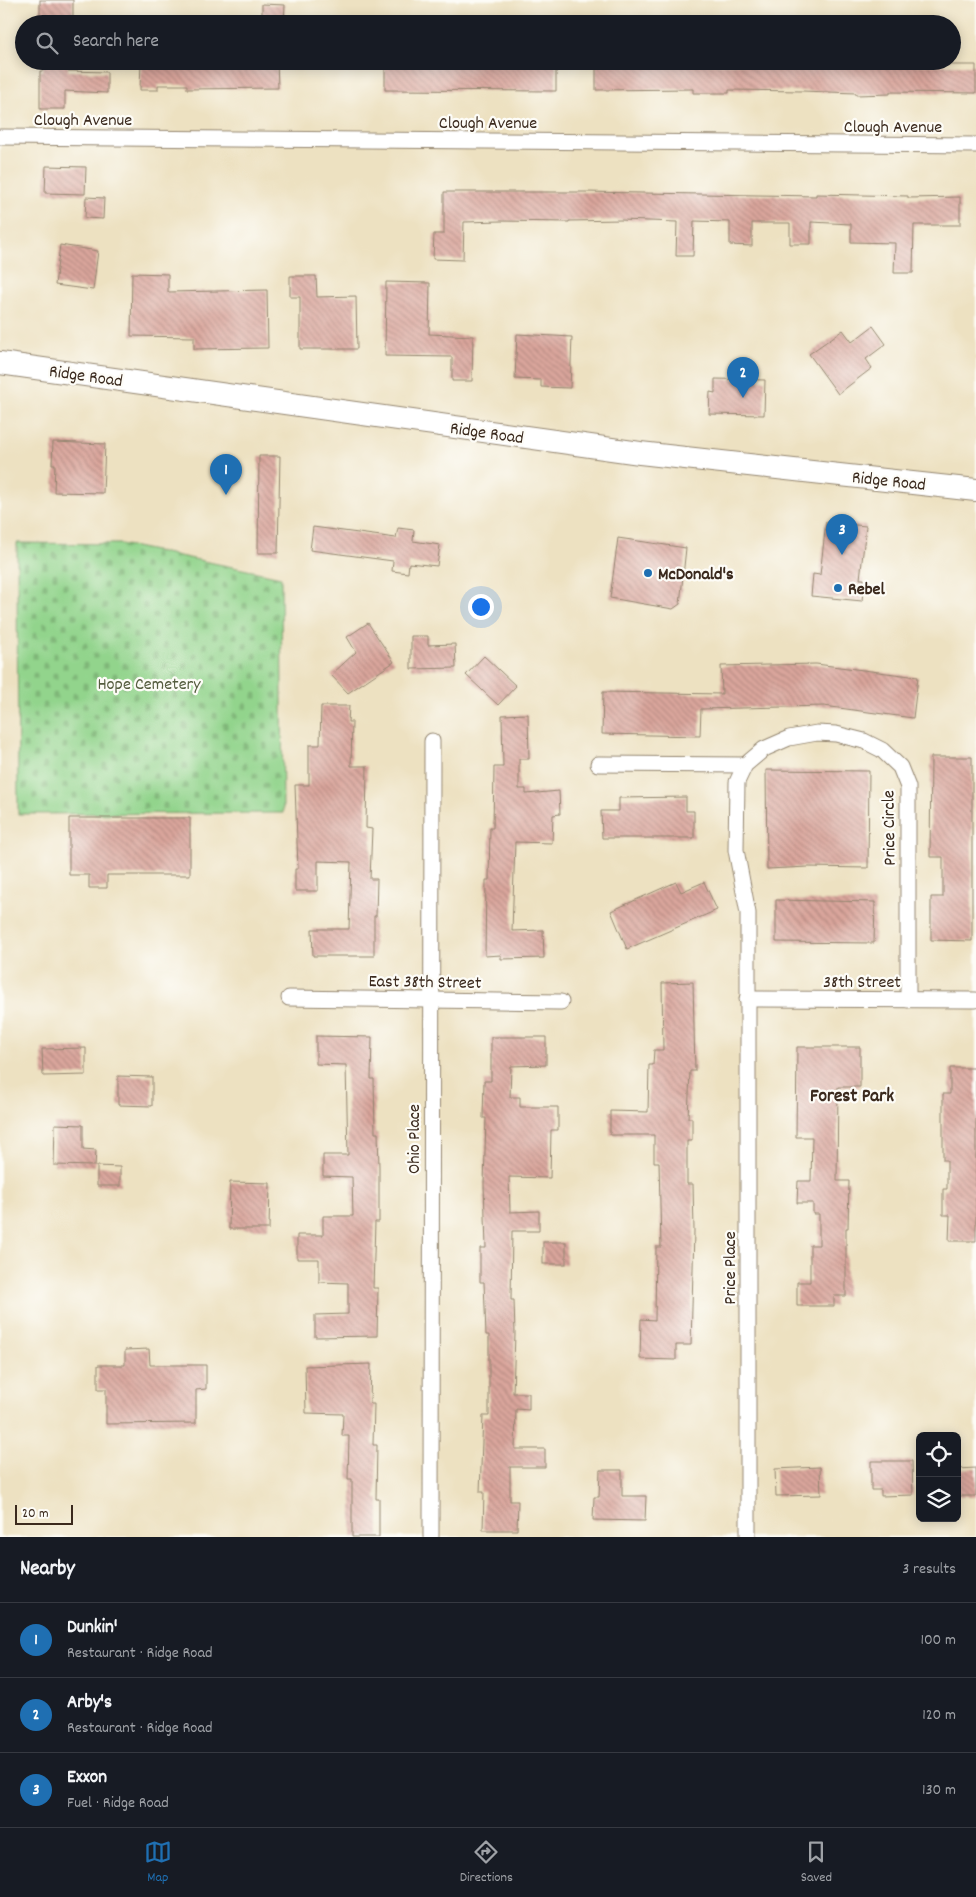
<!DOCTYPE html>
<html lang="en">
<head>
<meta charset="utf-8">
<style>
	:root { --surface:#171b24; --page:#20242c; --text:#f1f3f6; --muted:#9ea1a6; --line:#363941; --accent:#1f6fb2 }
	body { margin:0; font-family:Dekko,sans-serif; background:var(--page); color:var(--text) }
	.controls { position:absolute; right:15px; bottom:15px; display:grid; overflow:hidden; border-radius:8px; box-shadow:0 2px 12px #0003 }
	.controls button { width:45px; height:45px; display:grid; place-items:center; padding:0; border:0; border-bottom:1px solid var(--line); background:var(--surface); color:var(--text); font:25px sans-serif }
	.scale { position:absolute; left:15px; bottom:12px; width:58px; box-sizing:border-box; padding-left:5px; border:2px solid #3b2a1e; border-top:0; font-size:14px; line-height:18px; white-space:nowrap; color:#3b2a1e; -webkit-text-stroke:4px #fdfcf7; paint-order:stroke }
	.you { position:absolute; left:480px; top:606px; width:18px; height:18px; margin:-12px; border:4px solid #fff; border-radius:50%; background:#1a73e8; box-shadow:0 0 0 8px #1a73e833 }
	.badge { display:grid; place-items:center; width:32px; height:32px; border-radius:50%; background:var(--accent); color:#fff; font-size:16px; font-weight:700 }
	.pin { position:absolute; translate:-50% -41px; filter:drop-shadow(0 1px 2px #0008) }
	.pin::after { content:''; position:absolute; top:26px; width:18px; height:15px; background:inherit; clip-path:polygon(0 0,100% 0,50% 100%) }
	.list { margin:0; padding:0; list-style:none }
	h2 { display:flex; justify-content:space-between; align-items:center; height:65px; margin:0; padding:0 20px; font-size:21px }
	h2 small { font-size:16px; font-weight:400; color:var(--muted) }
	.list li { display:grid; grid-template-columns:32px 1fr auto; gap:15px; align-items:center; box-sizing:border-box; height:75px; padding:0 20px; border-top:1px solid var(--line) }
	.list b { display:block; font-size:19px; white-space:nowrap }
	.list p { margin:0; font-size:16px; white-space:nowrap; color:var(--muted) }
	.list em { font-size:16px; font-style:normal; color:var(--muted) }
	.icon { flex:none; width:28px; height:28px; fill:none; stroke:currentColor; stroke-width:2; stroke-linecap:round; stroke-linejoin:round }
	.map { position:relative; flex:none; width:976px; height:1537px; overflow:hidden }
	.search { position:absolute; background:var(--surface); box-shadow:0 2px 12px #0003; left:15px; right:15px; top:15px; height:55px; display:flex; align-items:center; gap:12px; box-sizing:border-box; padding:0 18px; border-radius:28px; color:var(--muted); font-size:19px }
	.sheet { height:290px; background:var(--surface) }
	nav { display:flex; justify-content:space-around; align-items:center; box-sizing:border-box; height:70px; border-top:1px solid var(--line); background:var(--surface); font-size:14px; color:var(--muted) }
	nav a { display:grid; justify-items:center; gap:2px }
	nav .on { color:var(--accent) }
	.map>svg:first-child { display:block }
	.cemetery { fill:url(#cemetery-stones); stroke:#667f55 }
	.building { fill:url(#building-back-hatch) }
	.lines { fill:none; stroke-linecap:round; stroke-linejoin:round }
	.street-casing { stroke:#948670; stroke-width:17 }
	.primary-casing { stroke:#948670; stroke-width:24 }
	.street { stroke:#fff; stroke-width:15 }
	.primary { stroke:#fff; stroke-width:22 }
	.poi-dot { fill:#1f6fb2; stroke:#fdfcf7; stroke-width:2 }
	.labels { text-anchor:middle; stroke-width:4.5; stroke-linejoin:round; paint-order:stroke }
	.street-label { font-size:18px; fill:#3b2a1e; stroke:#fdfcf7 }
	.poi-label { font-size:18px; font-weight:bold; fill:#3b2a1e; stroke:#fdfcf7; text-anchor:start }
	.park-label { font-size:18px; fill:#555d3f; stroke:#fdfcf7 }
	.neighbourhood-label { font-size:19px; font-weight:bold; fill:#3b2a1e; stroke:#fdfcf7 }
</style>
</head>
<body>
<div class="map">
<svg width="976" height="1537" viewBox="0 0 976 1537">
	<defs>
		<pattern id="cemetery-stones" width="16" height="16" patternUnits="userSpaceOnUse" patternTransform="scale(1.25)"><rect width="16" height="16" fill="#92d48c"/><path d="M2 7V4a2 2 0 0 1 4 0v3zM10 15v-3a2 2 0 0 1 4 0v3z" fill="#7fb678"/></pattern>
		<pattern id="building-back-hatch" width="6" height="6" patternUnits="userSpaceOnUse" patternTransform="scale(1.25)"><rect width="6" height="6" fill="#daa69c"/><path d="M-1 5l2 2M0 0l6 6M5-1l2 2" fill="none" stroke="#b2877f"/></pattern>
	</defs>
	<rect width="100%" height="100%" fill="#fdfcf7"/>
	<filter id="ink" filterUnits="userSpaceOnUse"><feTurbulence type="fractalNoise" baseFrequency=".02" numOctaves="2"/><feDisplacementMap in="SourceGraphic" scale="10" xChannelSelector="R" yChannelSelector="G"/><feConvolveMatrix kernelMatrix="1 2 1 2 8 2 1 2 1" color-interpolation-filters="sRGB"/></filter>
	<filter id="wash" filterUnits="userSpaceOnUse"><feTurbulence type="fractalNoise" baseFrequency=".0096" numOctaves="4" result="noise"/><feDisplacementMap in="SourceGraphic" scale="20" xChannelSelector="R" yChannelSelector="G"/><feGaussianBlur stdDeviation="1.12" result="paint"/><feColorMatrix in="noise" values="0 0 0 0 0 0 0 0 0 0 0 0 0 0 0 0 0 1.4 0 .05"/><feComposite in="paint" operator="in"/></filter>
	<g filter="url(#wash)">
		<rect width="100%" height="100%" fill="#ede1c1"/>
		<polygon class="cemetery" points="17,543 121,544 281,577 283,813 18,814"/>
		<g id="blocks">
			<g class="building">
				<rect x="40" y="0" width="33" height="21"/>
				<polygon points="262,4 285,5 284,24 262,24"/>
				<polygon points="43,61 68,61 68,71 107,72 107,93 65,91 65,109 40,109 40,71 43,71"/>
				<polygon points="141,61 172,61 172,66 240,65 240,62 277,61 278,88 187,89 187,85 158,85 158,90 140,90"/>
				<polygon points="385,61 508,64 508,61 556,62 556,91 385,90"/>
				<polygon points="776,61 855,65 855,63 890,62 890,65 976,65 976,93 890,92 890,94 856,95 856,93 802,91 729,90 729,93 693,93 693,89 596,90 596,63 640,64 640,62 664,62 669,64 776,64"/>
				<polygon points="46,166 86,167 85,194 45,193"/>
				<polygon points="444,192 585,192 816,196 816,194 908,196 908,198 960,197 960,225 914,225 913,273 894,273 895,243 851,242 851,224 811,222 811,244 790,244 790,223 752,223 752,246 730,245 730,222 694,221 693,256 676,256 677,222 621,220 569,221 569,222 501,221 464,222 463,260 433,259 434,234 444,234"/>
				<polygon points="86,197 104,198 103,219 85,218"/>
				<polygon points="60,245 98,251 93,290 55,285"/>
				<polygon points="132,273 168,274 168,292 267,290 268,348 194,349 194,337 131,336"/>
				<polygon points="290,276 316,276 317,297 356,296 357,349 300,349 300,297 290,297"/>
				<polygon points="386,282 430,283 429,334 473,336 472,381 452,381 452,357 385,356"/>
				<polygon points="873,326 886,344 866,359 872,368 838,394 809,354 843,330 852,342"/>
				<polygon points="517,334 572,337 570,388 541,387 541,380 515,379"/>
				<polygon points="715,379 765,380 764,415 709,414 710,392 715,393"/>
				<polygon points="53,442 105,444 103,493 54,492 55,464 52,464"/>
				<polygon points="259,456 280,456 278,553 258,553"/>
				<polygon points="826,522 866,526 860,579 864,579 862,601 811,596 813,574 820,575"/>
				<polygon points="313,527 396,538 398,528 414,530 413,541 440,545 437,566 409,563 408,573 392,571 393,561 310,550"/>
				<polygon points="618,538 686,548 680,604 673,609 610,598"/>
				<polygon points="368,623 394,662 348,693 331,675 356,652 347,637"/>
				<polygon points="411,636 428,636 428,645 455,644 456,668 411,669"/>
				<polygon points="484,656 516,686 498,705 466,675"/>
				<polygon points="816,664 918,677 913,718 824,706 701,709 700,736 602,734 603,692 722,694 721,666"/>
				<polygon points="321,706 349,706 348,722 352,722 351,766 367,766 366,828 372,829 370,879 377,879 376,916 374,916 374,956 313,956 312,929 349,929 351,862 318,861 318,891 295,891 295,869 298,869 295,785 309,785 309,745 320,745"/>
				<polygon points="528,714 529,759 519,759 519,789 526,789 526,794 559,791 560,814 553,815 552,843 515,842 512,931 543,930 544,958 501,959 501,955 485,956 486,880 489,880 490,828 493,828 494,767 503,767 502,715"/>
				<polygon points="931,757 972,757 972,941 931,940 931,897 943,897 943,857 930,857"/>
				<polygon points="766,770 869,771 868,868 808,867 767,869"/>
				<polygon points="686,797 686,811 694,811 694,838 602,838 601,811 619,811 619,798"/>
				<polygon points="69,818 190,818 190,875 107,875 107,888 89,888 89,875 69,875"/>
				<polygon points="676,882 681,892 704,882 717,910 627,949 611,911"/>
				<polygon points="776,900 875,902 874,943 776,942"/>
				<polygon points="693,982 695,1071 690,1071 688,1118 692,1118 692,1141 687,1141 687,1184 693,1184 694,1231 691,1345 676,1345 676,1360 640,1359 641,1319 655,1320 656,1247 661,1247 659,1162 654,1162 654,1135 610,1135 610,1111 648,1112 649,1065 653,1065 654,1050 663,1050 662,983"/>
				<polygon points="316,1036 372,1037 371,1079 374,1079 375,1133 378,1133 379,1167 379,1222 375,1222 373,1288 378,1288 377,1336 315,1337 315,1315 348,1314 348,1283 319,1282 319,1259 297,1259 297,1235 323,1235 323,1216 353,1216 352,1177 323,1176 323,1155 348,1155 346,1065 316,1064"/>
				<polygon points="491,1037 546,1037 546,1065 511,1066 510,1097 520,1097 520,1107 558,1107 558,1130 551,1130 550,1178 509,1177 510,1212 539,1211 539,1231 512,1231 511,1300 514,1300 515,1334 513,1393 529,1393 529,1410 516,1409 515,1449 545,1449 545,1467 510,1467 510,1501 518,1501 517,1530 483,1530 484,1492 480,1492 483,1416 489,1416 489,1335 486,1335 484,1282 480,1282 480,1248 486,1248 484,1184 486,1118 483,1118 484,1081 491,1081"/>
				<polygon points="797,1047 860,1047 860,1087 838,1087 837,1181 849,1181 848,1228 846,1228 846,1296 834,1296 834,1306 797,1306 797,1282 810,1282 810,1245 819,1245 819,1214 813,1214 813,1203 797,1203 798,1181 811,1181 812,1137 796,1137"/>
				<polygon points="86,1048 86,1075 43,1076 42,1049"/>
				<polygon points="950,1068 976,1068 976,1241 949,1241 950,1215 943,1215 943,1189 947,1189 947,1160 943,1160 943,1094 950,1094"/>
				<polygon points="118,1076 152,1077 152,1106 118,1105"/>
				<polygon points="55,1124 83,1125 83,1149 96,1150 95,1166 54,1165"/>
				<polygon points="97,1166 120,1167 120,1186 97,1186"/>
				<polygon points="230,1182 270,1183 269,1229 229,1229"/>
				<rect x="543" y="1242" width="23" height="22"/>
				<polygon points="149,1349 150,1365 206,1365 206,1389 196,1390 196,1423 106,1424 106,1389 98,1389 98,1365 125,1365 125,1350"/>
				<polygon points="371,1364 370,1404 374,1404 373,1445 377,1445 376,1499 379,1499 379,1537 352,1537 352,1479 348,1479 349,1436 342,1436 343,1414 306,1413 305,1366"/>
				<polygon points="871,1461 912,1461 913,1495 881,1496 881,1490 871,1490"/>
				<polygon points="820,1467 821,1495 776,1496 775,1469"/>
				<polygon points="976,1468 976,1496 959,1496 958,1469"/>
				<polygon points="600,1470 622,1470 622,1496 646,1496 645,1521 593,1520 594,1497 599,1497"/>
			</g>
		</g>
	</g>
	<g filter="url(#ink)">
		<use href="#blocks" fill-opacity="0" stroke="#948670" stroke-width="1"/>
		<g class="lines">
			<defs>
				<g id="street">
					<polyline points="0,137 976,145"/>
					<polyline points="598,764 745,765"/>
					<polyline points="289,998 561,1002"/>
					<polyline points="747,999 976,1000"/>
					<polyline points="431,1537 432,741"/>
					<polyline points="748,1537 748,913 736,850 737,782 745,765 764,749 789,738 817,733 836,734 864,741 882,750 900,767 908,787 908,1000"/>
				</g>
				<polyline id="primary" points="0,363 640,453 976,490"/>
			</defs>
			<use href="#street" class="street-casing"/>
			<use href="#primary" class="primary-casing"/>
			<use href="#street" class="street"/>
			<use href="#primary" class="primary"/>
		</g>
	</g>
	<g class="poi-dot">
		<circle cx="648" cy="573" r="5"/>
		<circle cx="838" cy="588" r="5"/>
	</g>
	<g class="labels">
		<g class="street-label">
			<text x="83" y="125">Clough Avenue</text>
			<text x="488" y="128">Clough Avenue</text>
			<text x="893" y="132">Clough Avenue</text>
			<text transform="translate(86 375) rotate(8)" y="6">Ridge Road</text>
			<text transform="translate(487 432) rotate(8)" y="6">Ridge Road</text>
			<text transform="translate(889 480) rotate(6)" y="6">Ridge Road</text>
			<text transform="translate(888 828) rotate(-91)" y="6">Price Circle</text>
			<text transform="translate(425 981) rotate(1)" y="6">East 38th Street</text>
			<text x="862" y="987">38th Street</text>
			<text transform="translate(413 1139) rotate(-90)" y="6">Ohio Place</text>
			<text transform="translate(729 1268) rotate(-90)" y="6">Price Place</text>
		</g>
		<g class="poi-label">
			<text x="658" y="579">McDonald's</text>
			<text x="848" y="594">Rebel</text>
		</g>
		<g class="park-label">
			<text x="149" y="689">Hope Cemetery</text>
		</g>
		<g class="neighbourhood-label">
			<text x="852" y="1101">Forest Park</text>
		</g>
	</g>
</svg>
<div class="controls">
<button><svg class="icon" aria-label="locate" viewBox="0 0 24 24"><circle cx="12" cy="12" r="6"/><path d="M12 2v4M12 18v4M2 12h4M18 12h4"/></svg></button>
<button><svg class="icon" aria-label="layers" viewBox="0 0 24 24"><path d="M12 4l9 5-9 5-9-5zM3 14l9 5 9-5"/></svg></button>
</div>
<div class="scale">20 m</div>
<div class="you"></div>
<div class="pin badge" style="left:226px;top:495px">1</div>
<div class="pin badge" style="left:743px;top:398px">2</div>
<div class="pin badge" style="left:842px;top:555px">3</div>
<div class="search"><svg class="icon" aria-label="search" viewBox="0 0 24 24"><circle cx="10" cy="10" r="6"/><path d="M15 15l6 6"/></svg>Search here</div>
</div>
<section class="sheet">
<h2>Nearby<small>3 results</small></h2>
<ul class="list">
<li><span class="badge">1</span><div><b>Dunkin'</b><p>Restaurant · Ridge Road</p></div><em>100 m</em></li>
<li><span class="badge">2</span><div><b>Arby's</b><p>Restaurant · Ridge Road</p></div><em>120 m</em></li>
<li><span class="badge">3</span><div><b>Exxon</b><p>Fuel · Ridge Road</p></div><em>130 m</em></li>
</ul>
</section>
<nav>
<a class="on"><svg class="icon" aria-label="map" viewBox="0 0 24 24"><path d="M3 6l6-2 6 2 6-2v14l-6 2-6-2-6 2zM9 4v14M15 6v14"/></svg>Map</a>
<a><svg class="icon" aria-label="directions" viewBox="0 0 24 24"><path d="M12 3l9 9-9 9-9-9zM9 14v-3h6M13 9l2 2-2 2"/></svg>Directions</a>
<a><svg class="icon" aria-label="saved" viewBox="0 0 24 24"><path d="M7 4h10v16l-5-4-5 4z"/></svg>Saved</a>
</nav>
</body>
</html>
